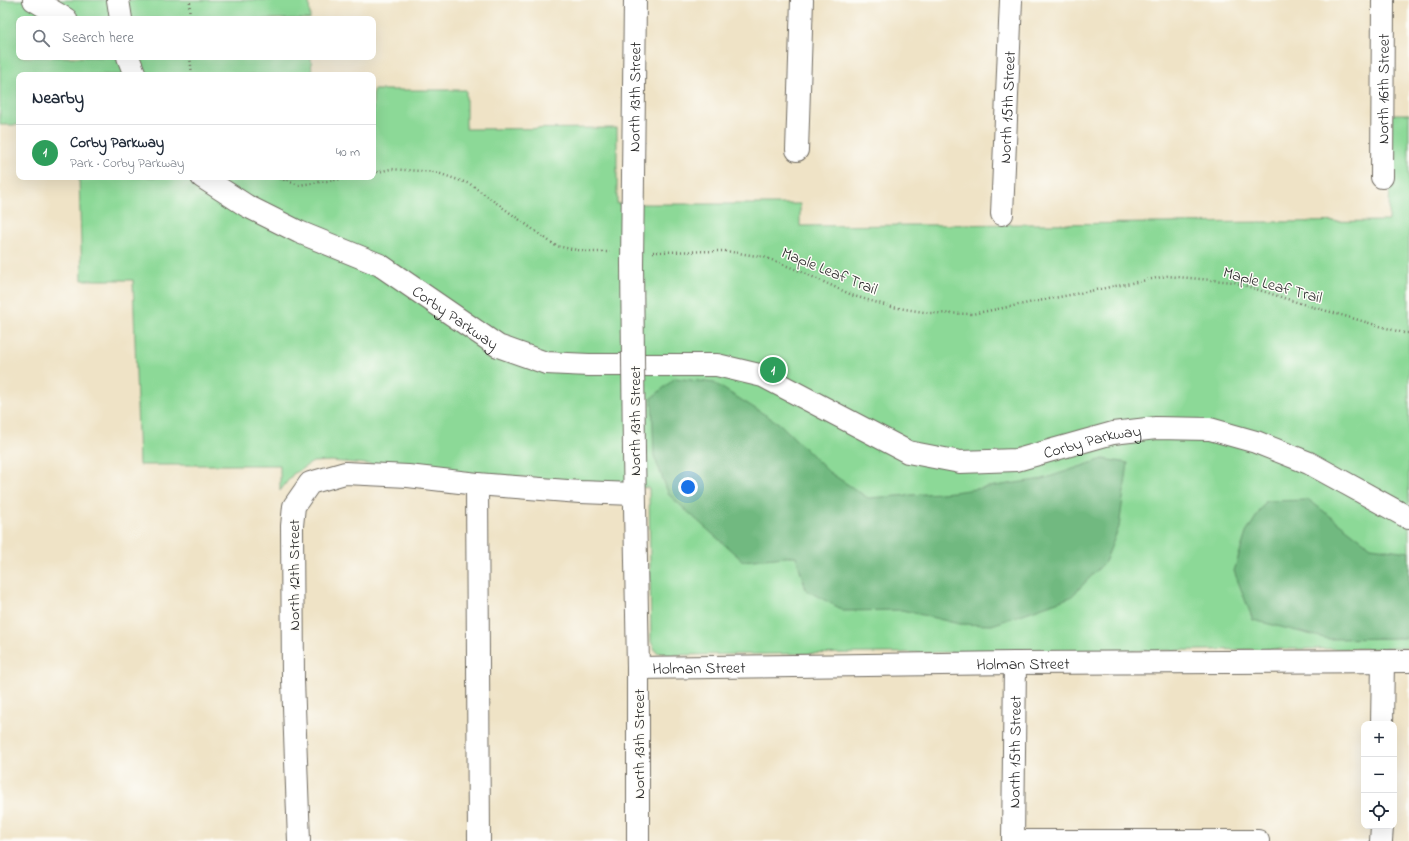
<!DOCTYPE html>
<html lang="en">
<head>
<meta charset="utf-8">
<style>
	:root { --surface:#fff; --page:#f2f2f3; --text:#1f2937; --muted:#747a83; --line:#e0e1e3; --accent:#111827 }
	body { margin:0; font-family:"Indie Flower",sans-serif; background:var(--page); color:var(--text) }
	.controls { position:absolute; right:12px; bottom:12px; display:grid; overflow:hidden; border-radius:8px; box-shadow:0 4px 16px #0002 }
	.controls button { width:36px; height:36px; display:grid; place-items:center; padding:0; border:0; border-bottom:1px solid var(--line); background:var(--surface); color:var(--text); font:20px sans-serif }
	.you { position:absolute; left:688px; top:487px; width:14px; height:14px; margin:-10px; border:3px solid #fff; border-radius:50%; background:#1a73e8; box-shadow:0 0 0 6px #1a73e833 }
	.badge { display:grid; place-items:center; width:26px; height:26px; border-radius:50%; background:var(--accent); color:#fff; font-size:13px; font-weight:700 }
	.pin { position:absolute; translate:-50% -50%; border:2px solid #fff; box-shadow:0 1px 4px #0006 }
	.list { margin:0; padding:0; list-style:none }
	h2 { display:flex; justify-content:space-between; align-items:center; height:52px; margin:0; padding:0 16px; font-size:17px }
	h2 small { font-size:13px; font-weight:400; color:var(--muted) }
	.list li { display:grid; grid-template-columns:26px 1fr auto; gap:12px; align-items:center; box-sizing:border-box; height:56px; padding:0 16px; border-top:1px solid var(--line) }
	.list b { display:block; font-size:15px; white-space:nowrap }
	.list p { margin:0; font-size:13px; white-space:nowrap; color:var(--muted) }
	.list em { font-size:13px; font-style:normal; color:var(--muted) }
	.icon { flex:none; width:22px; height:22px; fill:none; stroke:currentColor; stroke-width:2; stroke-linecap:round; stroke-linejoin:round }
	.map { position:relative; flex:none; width:1409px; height:841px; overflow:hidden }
	.search { position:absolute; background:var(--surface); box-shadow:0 4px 16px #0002; left:16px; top:16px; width:360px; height:44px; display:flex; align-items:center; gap:10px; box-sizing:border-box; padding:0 14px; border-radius:8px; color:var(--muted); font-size:15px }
	.panel { position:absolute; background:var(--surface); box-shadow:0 4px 16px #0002; left:16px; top:72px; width:360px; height:108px; border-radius:8px }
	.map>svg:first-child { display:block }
	.green { fill:#8cd997; stroke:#5c8261 }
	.forest { fill:#71b980; stroke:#4e7256 }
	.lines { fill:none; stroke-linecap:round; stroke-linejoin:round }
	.minor-casing { stroke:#706b61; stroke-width:24 }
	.path { stroke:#706b61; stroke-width:2.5; stroke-dasharray:1 3; stroke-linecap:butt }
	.minor { stroke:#fff; stroke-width:22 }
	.minor-bridge-casing { stroke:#706b61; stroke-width:24; stroke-linecap:butt }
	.minor-bridge { stroke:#fff; stroke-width:22 }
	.labels { text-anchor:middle; stroke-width:3; stroke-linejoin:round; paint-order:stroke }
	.street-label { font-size:16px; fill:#2b2b2b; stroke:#fdfcf7 }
</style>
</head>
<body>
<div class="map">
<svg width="1409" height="841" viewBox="0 0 1409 841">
	<rect width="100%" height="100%" fill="#fdfcf7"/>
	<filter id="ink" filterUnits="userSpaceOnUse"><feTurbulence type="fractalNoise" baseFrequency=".025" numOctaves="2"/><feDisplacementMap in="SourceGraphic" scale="8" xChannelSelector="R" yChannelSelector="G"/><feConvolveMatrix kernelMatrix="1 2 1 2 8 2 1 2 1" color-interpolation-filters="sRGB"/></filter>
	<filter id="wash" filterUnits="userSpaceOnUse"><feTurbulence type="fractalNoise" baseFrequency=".012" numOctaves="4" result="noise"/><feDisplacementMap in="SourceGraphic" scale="16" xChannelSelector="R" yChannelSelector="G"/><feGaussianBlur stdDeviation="0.9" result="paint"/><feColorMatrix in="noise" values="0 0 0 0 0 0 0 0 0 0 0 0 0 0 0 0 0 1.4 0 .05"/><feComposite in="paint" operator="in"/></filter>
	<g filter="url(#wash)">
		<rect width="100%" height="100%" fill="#efe3c6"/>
		<g class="green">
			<polygon points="0,0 309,0 310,19 19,19 19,57 311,57 312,75 19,75 19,125 0,125"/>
			<polygon points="373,90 466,90 466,129 617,128 617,204 800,204 800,226 1389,221 1391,114 1409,114 1409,648 669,655 656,652 651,642 649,488 331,461 313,462 293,474 280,491 280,465 139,465 133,280 82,280 79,177 373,177"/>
		</g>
		<g class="forest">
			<polygon points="675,378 714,383 780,424 829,472 868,498 954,492 1043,479 1103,459 1128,463 1119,527 1105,562 1071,597 992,625 959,624 902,610 845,611 806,590 796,556 743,561 699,522 669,495 654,456 652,398"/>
			<polygon points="1309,500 1371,547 1409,552 1409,638 1328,639 1253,620 1234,571 1246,533 1266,501"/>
		</g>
	</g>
	<g filter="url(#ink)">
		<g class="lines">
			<defs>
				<g id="minor">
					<polyline points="34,0 66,19"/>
					<polyline points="118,0 121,19"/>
					<polyline points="128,57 135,75"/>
					<polyline points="797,150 802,0"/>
					<path id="s1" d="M202 177 247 206 299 232 380 265 498 346 546 363 589 365H717L763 376 908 452 960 462 1017 460 1113 433 1156 428 1210 429 1256 442 1309 463 1409 518"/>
					<path id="s2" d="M1382 177 1383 0"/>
					<path id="s3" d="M1002 214 1011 0"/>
					<path id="s4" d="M632 264 635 0"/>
					<polyline points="634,453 638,668 638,841"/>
					<polyline points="477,484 479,841"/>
					<path id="s5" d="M638 668 1015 663 1409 661"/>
					<polyline points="1382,724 1383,661"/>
					<polyline points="299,841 293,680 292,526 294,506 310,483 345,473 408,476 477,484 580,492 634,494"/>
					<polyline points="1013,841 1258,841"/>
					<path id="s6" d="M1013 841 1015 663"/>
					<polyline points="1381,841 1382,826"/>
				</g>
			</defs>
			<use href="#minor" class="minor-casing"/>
			<g class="path">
				<polyline points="189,19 190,0"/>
				<polyline points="190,57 192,75"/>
				<polyline points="373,173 391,169 435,172 470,184 556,246 588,252 610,252"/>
				<polyline points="276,177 299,185 356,177"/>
				<polyline points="653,252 725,251 764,257 800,271 854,296 892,307 930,313 972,314 1167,276 1234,282 1306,305 1404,333 1409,333"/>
			</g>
			<use href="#minor" class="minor"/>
			<defs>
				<polyline id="minor-bridge" points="632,264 634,453"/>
			</defs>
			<use href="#minor-bridge" class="minor-bridge-casing"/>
			<use href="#minor-bridge" class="minor-bridge"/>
		</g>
	</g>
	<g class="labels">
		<g class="street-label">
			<text dy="6" stroke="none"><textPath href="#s2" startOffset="88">North 16th Street</textPath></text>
			<text dy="6" stroke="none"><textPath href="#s4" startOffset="167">North 13th Street</textPath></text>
			<text dy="6" stroke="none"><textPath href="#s3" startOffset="107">North 15th Street</textPath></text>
			<text transform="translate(830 270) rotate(22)" y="6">Maple Leaf Trail</text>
			<text transform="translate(1273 284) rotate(15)" y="6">Maple Leaf Trail</text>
			<text dy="6" stroke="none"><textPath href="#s1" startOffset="291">Corby Parkway</textPath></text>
			<text transform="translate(634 421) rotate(-90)" y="6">North 13th Street</text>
			<text dy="6" stroke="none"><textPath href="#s1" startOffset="963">Corby Parkway</textPath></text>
			<text transform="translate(293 575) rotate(-90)" y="6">North 12th Street</text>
			<text dy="6" stroke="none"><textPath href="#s5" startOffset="385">Holman Street</textPath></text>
			<text dy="6" stroke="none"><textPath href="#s5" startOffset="61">Holman Street</textPath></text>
			<text transform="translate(638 744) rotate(-90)" y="6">North 13th Street</text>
			<text dy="6" stroke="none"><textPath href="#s6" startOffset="89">North 15th Street</textPath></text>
		</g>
	</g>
</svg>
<div class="controls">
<button>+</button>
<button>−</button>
<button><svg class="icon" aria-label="locate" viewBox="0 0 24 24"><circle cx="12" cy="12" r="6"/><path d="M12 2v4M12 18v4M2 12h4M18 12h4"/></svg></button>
</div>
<div class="you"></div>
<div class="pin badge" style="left:773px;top:370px;background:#2e9e5b">1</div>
<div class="search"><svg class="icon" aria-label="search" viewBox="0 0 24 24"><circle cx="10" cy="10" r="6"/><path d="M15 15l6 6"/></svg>Search here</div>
<section class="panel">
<h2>Nearby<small></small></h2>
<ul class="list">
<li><span class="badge" style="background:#2e9e5b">1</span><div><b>Corby Parkway</b><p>Park · Corby Parkway</p></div><em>40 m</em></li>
</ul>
</section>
</div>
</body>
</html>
